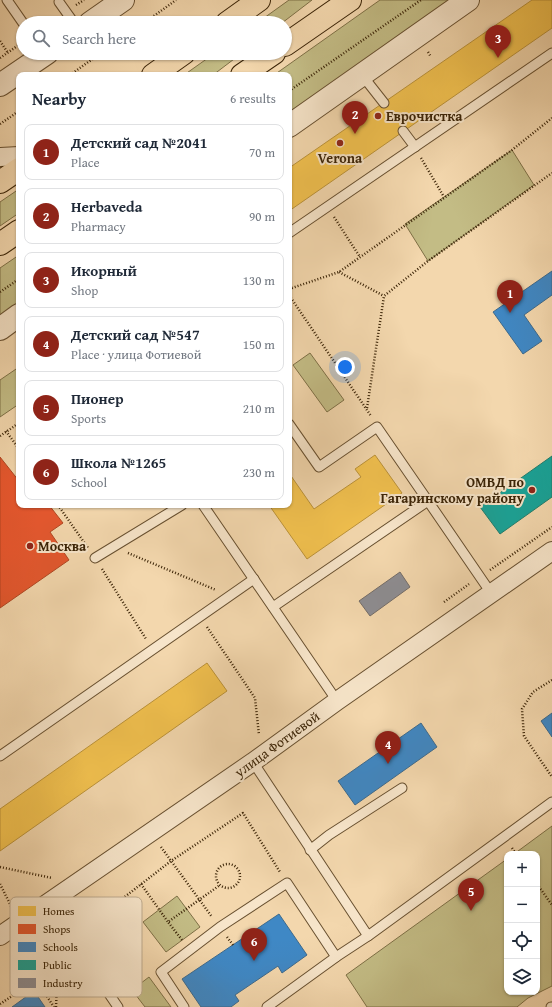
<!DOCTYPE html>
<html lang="en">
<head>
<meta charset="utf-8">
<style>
	:root { --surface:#fff; --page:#f2f2f3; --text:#1f2937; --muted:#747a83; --line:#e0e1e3; --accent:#8f2418 }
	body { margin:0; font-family:"Gentium Book Plus",serif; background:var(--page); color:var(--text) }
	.controls { position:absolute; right:12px; bottom:12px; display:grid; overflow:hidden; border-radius:8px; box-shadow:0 1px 3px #0004 }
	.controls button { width:36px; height:36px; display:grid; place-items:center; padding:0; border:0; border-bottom:1px solid var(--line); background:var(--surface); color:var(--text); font:20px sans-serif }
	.you { position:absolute; left:345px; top:367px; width:14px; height:14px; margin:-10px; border:3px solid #fff; border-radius:50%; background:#1a73e8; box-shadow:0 0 0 6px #1a73e833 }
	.badge { display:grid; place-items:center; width:26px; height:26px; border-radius:50%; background:var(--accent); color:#fff; font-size:13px; font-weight:700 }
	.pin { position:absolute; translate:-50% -33px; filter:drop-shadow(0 1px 2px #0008) }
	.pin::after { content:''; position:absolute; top:21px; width:14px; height:12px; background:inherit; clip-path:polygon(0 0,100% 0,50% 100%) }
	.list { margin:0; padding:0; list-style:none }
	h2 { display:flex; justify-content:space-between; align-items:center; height:52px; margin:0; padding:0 16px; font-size:17px }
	h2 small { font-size:13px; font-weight:400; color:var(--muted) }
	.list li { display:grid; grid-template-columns:26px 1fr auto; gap:12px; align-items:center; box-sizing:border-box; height:56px; margin:0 8px 8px; padding:0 8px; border:1px solid var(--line); border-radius:8px }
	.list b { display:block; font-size:15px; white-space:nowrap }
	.list p { margin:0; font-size:13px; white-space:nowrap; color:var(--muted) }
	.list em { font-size:13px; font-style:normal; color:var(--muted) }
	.icon { flex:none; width:22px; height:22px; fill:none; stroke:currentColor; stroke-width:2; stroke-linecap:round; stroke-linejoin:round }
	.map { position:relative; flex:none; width:552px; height:1007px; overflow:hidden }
	.search { position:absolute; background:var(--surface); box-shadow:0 1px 3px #0004; left:16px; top:16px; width:276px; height:44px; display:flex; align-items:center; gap:10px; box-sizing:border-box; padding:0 14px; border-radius:22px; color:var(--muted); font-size:15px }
	.panel { position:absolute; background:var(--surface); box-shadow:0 1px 3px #0004; left:16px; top:72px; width:276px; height:436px; border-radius:8px }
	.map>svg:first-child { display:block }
	.green { fill:#c3bc85; stroke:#7e7046 }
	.homes { fill:#f2c14e; stroke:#bb9238 }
	.shops { fill:#e4572e; stroke:#b14722 }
	.schools { fill:#3f88c5; stroke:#3e6a8c }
	.public { fill:#17a398; stroke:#227d6c }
	.industry { fill:#8d8d92; stroke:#746d68 }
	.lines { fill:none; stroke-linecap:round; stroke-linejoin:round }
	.service-casing { stroke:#685030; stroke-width:11 }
	.minor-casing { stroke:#685030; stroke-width:20 }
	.tertiary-casing { stroke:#685030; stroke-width:24 }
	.primary-casing { stroke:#3a2306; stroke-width:24 }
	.path { stroke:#3a2306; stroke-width:2.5; stroke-dasharray:1 2; stroke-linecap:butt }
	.service { stroke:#f7e5ca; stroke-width:9 }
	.minor { stroke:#f7e5ca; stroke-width:18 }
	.tertiary { stroke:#f7e5ca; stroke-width:22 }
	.primary { stroke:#f3d7ad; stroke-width:22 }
	.poi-dot { fill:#8f2418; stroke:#f7e5ca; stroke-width:1.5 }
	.labels { text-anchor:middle; stroke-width:4; stroke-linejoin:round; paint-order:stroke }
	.poi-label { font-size:14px; font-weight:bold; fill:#3a2306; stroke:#f7e5ca; text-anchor:start }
	.street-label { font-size:14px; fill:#3a2306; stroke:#f7e5ca }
	.key { fill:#f7e5ca; stroke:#beab8f; stroke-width:1 }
	.key-label { font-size:11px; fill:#3a2306 }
</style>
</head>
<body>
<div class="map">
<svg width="552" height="1007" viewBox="0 0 552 1007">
	<rect width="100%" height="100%" fill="#f3d7ad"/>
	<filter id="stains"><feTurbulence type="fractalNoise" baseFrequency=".005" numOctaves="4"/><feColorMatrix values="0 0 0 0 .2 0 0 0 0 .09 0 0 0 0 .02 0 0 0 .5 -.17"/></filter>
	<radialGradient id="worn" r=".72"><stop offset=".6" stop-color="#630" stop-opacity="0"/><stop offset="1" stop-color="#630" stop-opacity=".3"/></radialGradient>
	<g class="green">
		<polygon points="289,0 312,0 282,23 257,23"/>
		<polygon points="380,0 456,0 289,118 289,75 274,75"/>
		<polygon points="215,53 242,53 213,75 184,75"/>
		<polygon points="512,150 534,185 428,261 405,224"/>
		<polygon points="19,189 19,213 0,226 0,202"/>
		<polygon points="19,255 19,308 0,321 0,268"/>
		<polygon points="310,353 344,400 327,412 293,365"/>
		<polygon points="19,367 19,404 0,417 0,380"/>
		<polygon points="552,826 552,986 528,998 517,1007 367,1007 346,975 507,859 507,992 537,992 537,854 514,854"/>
		<polygon points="177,896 200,927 166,952 143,922"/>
		<polygon points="149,977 171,1007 145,1007 132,990"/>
	</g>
	<g class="homes">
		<polygon points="532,0 552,0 552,28 289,211 289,168"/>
		<polygon points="375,455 402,493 307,559 269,505 289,505 289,473 314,509 361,477 355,469"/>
		<polygon points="207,663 227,691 0,851 0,809"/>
	</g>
	<polygon class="shops" points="0,457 19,481 19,505 49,505 63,523 50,532 69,560 0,608"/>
	<g class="schools">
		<polygon points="552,271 552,295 524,315 542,341 523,354 493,312"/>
		<polygon points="552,713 552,737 541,721"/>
		<polygon points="421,723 437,747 355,805 338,781"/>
		<polygon points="279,914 307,955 282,973 278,966 235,995 239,1001 231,1007 201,1007 182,979"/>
		<polygon points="34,991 45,1007 12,1007"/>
	</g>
	<polygon class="public" points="552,456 552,497 500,534 480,507"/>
	<polygon class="industry" points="400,572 410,587 370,616 359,601"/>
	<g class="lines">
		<defs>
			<g id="service">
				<polyline points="7,0 23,23"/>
				<polyline points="59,2 74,23"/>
				<polyline points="362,75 384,103"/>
				<polyline points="403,131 415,147"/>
				<polyline points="289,233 552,53"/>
				<polyline points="428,501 491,593"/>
				<polyline points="203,505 337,701"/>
				<polyline points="95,558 182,505"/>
				<polyline points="273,607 428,501 377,427 319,467 289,424"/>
				<polyline points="0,756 254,579"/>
				<polyline points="253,762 368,936 552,802"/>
				<polyline points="310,850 329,835 402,788"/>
				<polyline points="47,903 118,1007"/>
				<polyline points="184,1007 161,972 220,927 287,883 336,957"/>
				<polyline points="267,1007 336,957 368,936"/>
				<polyline points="551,1007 552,1007"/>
			</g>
			<g id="minor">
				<polyline points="0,157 19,156"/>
				<polyline points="0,936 253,762 337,701 552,551"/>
			</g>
			<g id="tertiary">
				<polyline points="90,23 123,0"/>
				<polyline points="0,85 47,53"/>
				<polyline points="289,126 468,0"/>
				<polyline points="0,329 19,315"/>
			</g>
			<g id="primary">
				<polyline points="227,23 259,0"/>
				<polyline points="285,45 350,0"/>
				<polyline points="153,75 184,53"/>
				<polyline points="242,75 274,53"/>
				<polyline points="0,182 19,169"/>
				<polyline points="0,244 19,231"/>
			</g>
		</defs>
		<use href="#service" class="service-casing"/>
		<use href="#minor" class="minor-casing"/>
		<use href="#tertiary" class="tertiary-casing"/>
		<use href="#primary" class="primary-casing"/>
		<g class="path">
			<polyline points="76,5 84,0"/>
			<polyline points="131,17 136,23"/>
			<polyline points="50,23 56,19"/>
			<polyline points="144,23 176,0"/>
			<polyline points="0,41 8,53"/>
			<polyline points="428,52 431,57"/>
			<polyline points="0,58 23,42"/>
			<polyline points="70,75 101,53"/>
			<polyline points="289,91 421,0"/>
			<polyline points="0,124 19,111"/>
			<polyline points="421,158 444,197"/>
			<polyline points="334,217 360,257"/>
			<polyline points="339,272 384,296"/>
			<polyline points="289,289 339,272 512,150 552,118"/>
			<polyline points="0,292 19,279"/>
			<polyline points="289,295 371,416"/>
			<polyline points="367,408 384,296 428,261 552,173"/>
			<polyline points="6,431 19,449"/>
			<polyline points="0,436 19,423"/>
			<polyline points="58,505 88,548"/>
			<polyline points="128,553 216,590"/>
			<polyline points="102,569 146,639"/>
			<polyline points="490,570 552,527"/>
			<polyline points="444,602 469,584"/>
			<polyline points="207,627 255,698 259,735"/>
			<polyline points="552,680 533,692 522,709 524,736 552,777"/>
			<polyline points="161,847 212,917"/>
			<polyline points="512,848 516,854"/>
			<circle cx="228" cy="876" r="12"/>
			<polyline points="0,867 52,878"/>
			<polyline points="0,884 12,908"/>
			<polyline points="141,884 168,922"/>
			<polyline points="537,884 552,905"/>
			<polyline points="113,906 171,861 243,813 280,872"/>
			<polyline points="227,937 233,945"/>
			<polyline points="182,940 168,922 220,885"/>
			<polyline points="0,1004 36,980 54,1007"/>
			<polyline points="56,1007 57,984"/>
		</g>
		<use href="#service" class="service"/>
		<use href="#minor" class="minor"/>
		<use href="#tertiary" class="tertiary"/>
		<use href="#primary" class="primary"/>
	</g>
	<g class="poi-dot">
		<circle cx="378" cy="116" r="4"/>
		<circle cx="340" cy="143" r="4"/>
		<circle cx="532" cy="490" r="4"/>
		<circle cx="30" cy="546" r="4"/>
	</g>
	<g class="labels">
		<g class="poi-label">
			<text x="386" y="121">Еврочистка</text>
			<text x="340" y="163" text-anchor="middle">Verona</text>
			<text x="524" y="487" text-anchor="end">ОМВД по<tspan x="524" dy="16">Гагаринскому району</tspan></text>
			<text x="38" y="551">Москва</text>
		</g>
		<g class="street-label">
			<text transform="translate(277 744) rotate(-36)" y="5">улица Фотиевой</text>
		</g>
	</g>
	<rect x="10" y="897" width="132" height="100" rx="6" class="key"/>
	<rect x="18" y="906" width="18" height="10" fill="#f2c14e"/>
	<rect x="18" y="924" width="18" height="10" fill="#e4572e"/>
	<rect x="18" y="942" width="18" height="10" fill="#3f88c5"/>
	<rect x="18" y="960" width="18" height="10" fill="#17a398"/>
	<rect x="18" y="978" width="18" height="10" fill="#8d8d92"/>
	<g class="key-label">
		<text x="43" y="915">Homes</text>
		<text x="43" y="933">Shops</text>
		<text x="43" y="951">Schools</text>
		<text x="43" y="969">Public</text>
		<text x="43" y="987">Industry</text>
	</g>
	<rect width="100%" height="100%" filter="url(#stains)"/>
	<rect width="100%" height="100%" fill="url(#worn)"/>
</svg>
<div class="controls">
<button>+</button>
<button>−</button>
<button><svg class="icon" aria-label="locate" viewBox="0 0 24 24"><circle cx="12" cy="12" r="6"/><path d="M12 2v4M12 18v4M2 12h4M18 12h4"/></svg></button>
<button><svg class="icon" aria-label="layers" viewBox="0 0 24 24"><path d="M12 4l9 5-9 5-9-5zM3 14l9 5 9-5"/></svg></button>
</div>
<div class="you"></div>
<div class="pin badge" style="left:510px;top:313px">1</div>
<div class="pin badge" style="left:355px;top:134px">2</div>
<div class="pin badge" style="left:498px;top:58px">3</div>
<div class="pin badge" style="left:388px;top:764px">4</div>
<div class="pin badge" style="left:471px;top:911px">5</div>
<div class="pin badge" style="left:254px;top:961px">6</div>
<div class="search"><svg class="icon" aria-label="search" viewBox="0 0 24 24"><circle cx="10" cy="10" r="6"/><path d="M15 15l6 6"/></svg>Search here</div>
<section class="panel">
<h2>Nearby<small>6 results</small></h2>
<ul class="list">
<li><span class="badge">1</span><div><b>Детский сад №2041</b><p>Place</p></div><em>70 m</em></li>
<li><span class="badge">2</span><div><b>Herbaveda</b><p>Pharmacy</p></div><em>90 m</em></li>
<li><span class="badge">3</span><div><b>Икорный</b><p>Shop</p></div><em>130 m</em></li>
<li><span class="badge">4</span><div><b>Детский сад №547</b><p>Place · улица Фотиевой</p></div><em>150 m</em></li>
<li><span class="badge">5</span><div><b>Пионер</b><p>Sports</p></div><em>210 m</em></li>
<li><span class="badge">6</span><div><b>Школа №1265</b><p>School</p></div><em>230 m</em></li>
</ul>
</section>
</div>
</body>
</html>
